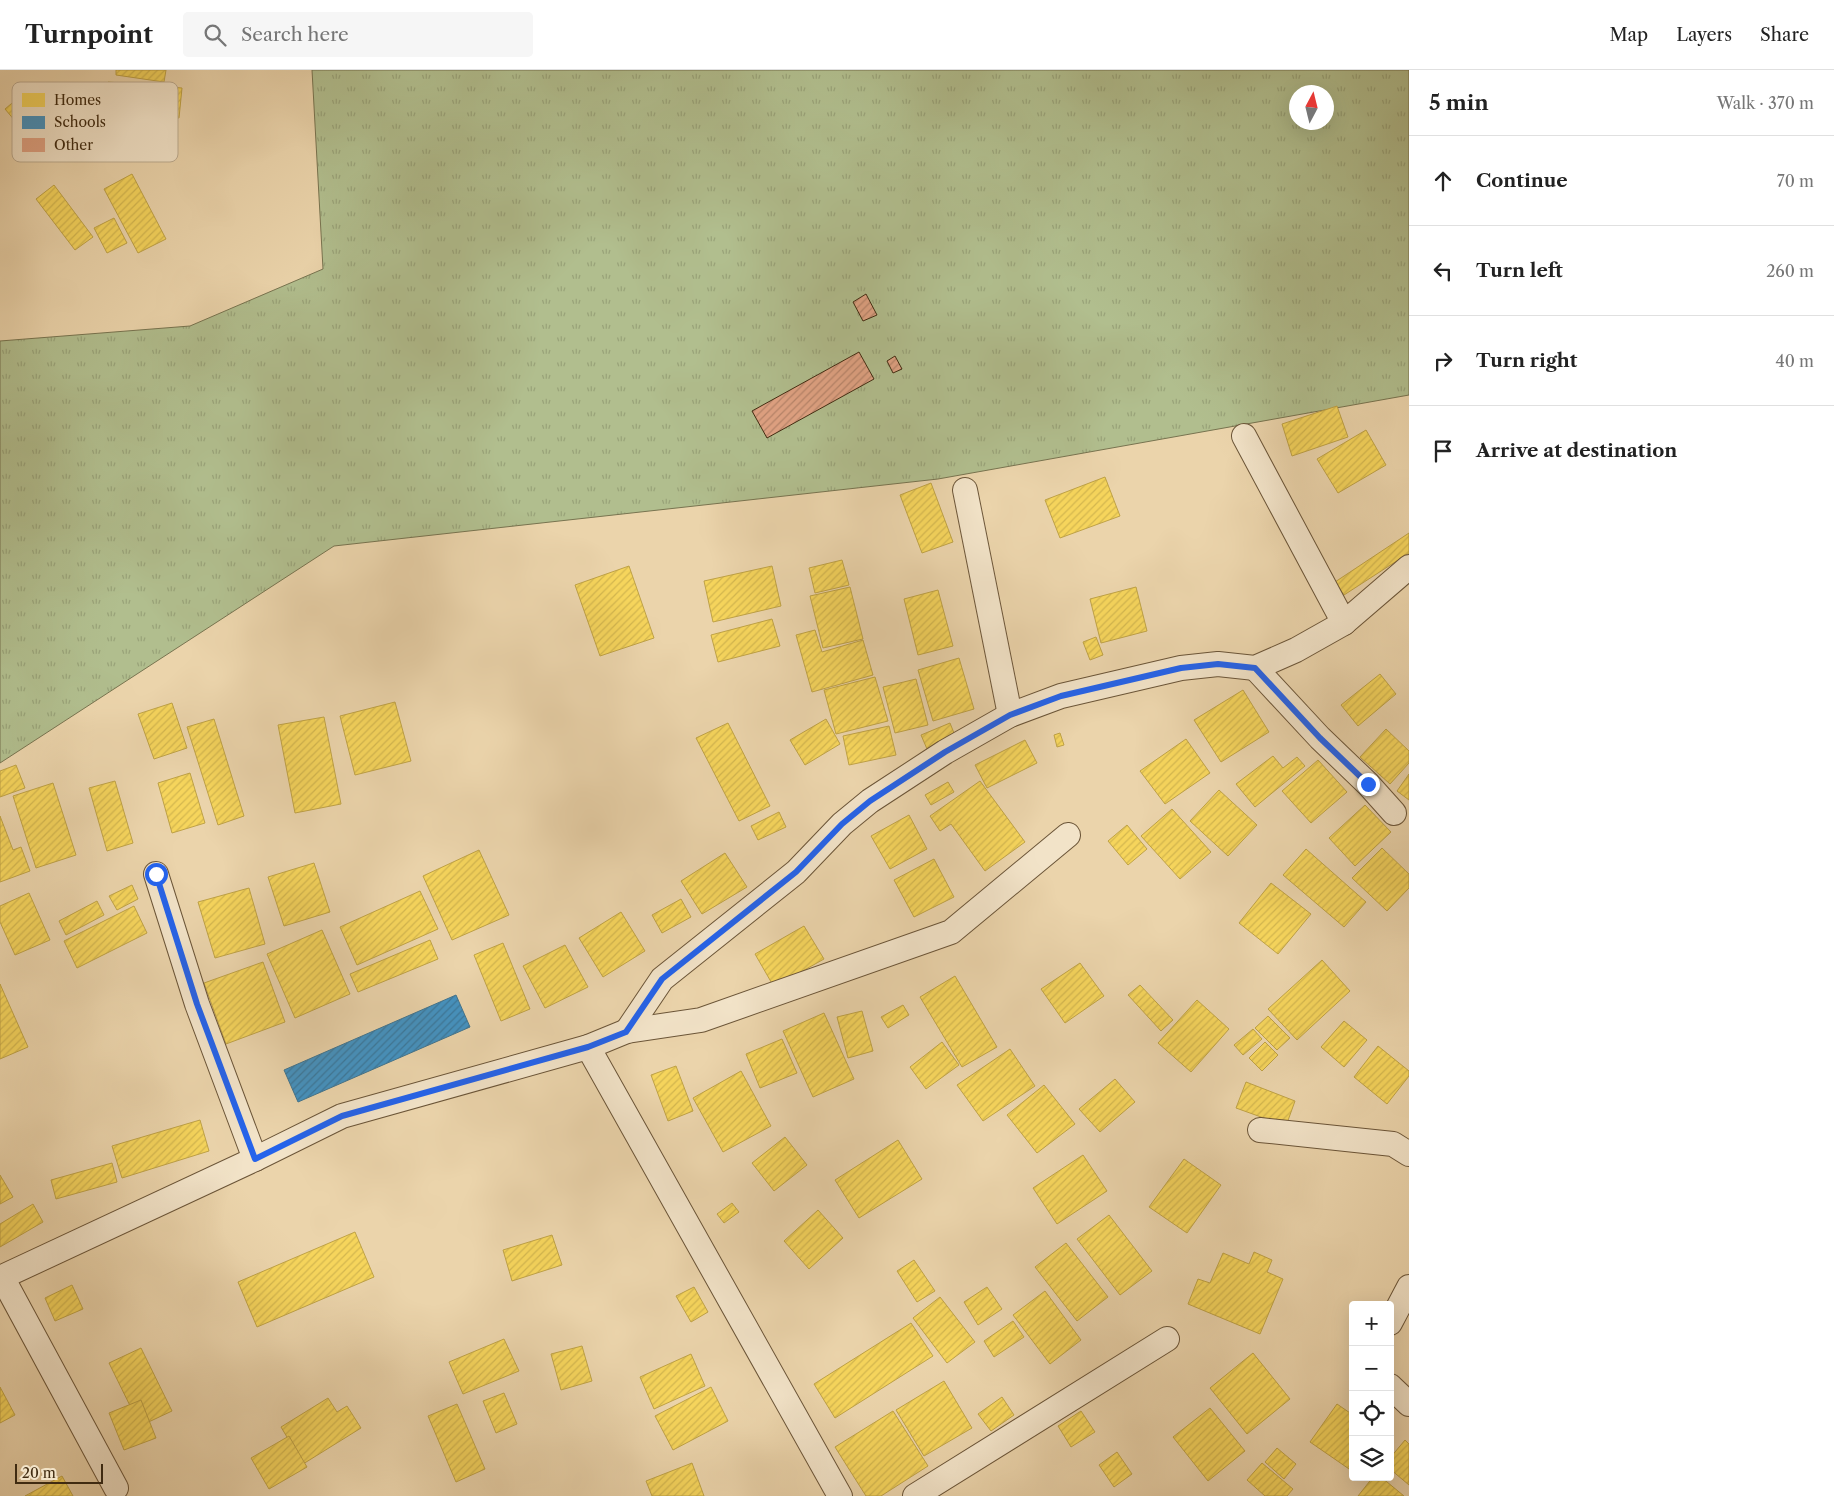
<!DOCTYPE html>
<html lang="en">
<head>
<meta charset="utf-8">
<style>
	:root { --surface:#fff; --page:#f6f6f6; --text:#222; --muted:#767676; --line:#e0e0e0 }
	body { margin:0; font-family:"Libre Caslon Text",serif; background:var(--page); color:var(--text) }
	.controls { position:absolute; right:15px; bottom:15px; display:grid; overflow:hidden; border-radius:5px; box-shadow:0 5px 20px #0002 }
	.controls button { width:45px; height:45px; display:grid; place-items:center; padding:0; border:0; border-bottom:1px solid var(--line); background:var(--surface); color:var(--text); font:25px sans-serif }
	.compass { position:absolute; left:1289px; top:15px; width:45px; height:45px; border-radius:50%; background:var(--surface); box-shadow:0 5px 20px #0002; rotate:7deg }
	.scale { position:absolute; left:15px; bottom:12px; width:88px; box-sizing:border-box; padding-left:5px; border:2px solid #402b11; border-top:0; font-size:14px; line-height:18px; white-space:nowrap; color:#402b11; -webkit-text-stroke:4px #f2e3c8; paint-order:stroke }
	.stop { position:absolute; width:15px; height:15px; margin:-11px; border:4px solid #2563eb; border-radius:50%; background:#fff }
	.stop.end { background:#2563eb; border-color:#fff; box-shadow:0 1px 5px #0008 }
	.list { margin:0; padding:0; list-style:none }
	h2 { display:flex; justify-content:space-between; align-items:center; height:65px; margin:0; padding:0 20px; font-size:21px }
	h2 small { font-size:16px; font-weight:400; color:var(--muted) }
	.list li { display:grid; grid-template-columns:32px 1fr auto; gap:15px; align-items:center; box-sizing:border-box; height:90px; padding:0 20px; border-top:1px solid var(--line) }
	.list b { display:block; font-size:19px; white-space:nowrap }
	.list em { font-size:16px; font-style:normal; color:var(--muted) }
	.icon { flex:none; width:28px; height:28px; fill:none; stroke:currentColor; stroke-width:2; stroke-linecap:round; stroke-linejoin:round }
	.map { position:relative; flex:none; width:1409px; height:1426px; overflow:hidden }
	header { display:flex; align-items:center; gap:30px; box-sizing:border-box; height:70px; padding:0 25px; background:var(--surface); border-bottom:1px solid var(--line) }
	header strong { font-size:24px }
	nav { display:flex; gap:28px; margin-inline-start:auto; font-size:18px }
	.search { width:350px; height:45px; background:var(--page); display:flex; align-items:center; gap:12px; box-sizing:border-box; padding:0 18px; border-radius:5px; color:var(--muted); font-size:19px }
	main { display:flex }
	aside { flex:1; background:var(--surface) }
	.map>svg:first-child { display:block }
	.grass { fill:url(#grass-tufts); stroke:#787450; fill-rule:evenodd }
	.homes { fill:url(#homes-hatch); stroke:#bfa246 }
	.schools { fill:url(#schools-hatch); stroke:#42748e }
	.building { fill:url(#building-hatch); stroke:#402b11 }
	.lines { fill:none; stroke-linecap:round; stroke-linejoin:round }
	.street-casing { stroke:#6b5538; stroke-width:26 }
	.street { stroke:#f2e3c8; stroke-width:24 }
	.route { stroke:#2563eb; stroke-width:6 }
	.key { fill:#f2e3c8; stroke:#bdac91; stroke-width:1 }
	.key-label { font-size:14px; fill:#402b11 }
</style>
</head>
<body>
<header>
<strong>Turnpoint</strong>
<div class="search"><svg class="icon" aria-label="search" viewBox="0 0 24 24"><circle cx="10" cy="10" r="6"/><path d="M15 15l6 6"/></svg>Search here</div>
<nav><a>Map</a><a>Layers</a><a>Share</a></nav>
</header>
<main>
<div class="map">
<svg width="1409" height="1426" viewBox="0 0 1409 1426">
	<defs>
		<pattern id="grass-tufts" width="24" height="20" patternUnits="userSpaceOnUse" patternTransform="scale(1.25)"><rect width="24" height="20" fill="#b1be8e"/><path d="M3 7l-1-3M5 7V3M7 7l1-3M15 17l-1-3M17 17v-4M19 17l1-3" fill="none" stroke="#99a379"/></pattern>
		<pattern id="homes-hatch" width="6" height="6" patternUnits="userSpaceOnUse" patternTransform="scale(1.25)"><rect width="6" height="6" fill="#f6d55c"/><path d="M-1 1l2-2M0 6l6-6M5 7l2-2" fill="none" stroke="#d4b74f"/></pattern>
		<pattern id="schools-hatch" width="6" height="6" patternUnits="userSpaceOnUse" patternTransform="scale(1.25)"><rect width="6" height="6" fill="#4393c3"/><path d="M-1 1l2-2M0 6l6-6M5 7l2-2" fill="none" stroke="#39789d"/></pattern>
		<pattern id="building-hatch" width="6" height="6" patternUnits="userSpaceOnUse" patternTransform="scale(1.25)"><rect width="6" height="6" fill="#e1a384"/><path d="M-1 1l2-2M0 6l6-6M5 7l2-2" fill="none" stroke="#b8856b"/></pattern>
	</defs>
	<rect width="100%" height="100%" fill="#ebd4ab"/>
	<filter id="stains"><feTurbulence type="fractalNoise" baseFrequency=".004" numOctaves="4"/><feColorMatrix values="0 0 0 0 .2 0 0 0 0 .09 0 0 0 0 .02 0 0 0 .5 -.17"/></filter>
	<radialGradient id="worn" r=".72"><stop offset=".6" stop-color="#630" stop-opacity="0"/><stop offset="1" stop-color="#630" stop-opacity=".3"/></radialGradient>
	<path class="grass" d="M312 0H1409V325L938 409 334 476 0 693V271L190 256 323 199ZM1296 22H1326V52H1296Z"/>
	<g class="homes">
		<polygon points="116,0 166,0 164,12 116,5"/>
		<polygon points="108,12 182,18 179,48 105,41"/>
		<polygon points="36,13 79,64 48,90 5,39"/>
		<polygon points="132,104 166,169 138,183 104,119"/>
		<polygon points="54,115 93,167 75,180 36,129"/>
		<polygon points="114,148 127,173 107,183 94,158"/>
		<polygon points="1337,336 1348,367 1292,386 1282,354"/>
		<polygon points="1366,360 1386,395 1338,423 1317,389"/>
		<polygon points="1105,407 1120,446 1060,468 1045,430"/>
		<polygon points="931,413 953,472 922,483 900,425"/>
		<polygon points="1409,463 1409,483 1344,525 1335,512"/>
		<polygon points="842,490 849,515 815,523 809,498"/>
		<polygon points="629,496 654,568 600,586 575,515"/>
		<polygon points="772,496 781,536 713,552 704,511"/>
		<polygon points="850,517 863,569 823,578 810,526"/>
		<polygon points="1136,517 1147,561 1101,573 1090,529"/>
		<polygon points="938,520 953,576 918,585 904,529"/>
		<polygon points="772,549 780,576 718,592 711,565"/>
		<polygon points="815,560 822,582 863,570 873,605 812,622 796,565"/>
		<polygon points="1096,567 1103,585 1090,590 1083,572"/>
		<polygon points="959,588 974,639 933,651 918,600"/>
		<polygon points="1380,604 1396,624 1358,656 1341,635"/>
		<polygon points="875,607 888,651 836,664 824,620"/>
		<polygon points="916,609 928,655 895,663 883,617"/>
		<polygon points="1243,620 1269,662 1221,692 1194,650"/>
		<polygon points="395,632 411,691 355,705 340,646"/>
		<polygon points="172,633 187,678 154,689 138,644"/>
		<polygon points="324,647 341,734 295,743 278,655"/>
		<polygon points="214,649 244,746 218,755 187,657"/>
		<polygon points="826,649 840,674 805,695 790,670"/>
		<polygon points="728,653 770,736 739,751 696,668"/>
		<polygon points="950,653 956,668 927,679 921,665"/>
		<polygon points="889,656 896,685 849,695 843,666"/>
		<polygon points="1386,659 1409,681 1409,693 1390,714 1360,687"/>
		<polygon points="1060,663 1064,675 1057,677 1054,665"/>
		<polygon points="1186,669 1210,703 1165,734 1140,701"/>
		<polygon points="1025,670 1037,693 987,718 975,695"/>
		<polygon points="1273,686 1283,698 1297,687 1305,696 1255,737 1236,714"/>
		<polygon points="1318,690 1347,722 1311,753 1282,721"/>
		<polygon points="16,695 25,718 0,727 0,701"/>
		<polygon points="190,703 205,753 172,763 158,713"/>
		<polygon points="1409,704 1409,730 1397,721"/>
		<polygon points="115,711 133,773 107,781 89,718"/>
		<polygon points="980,711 1025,772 985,801 951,754 940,761 930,746"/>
		<polygon points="948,712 954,722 931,735 925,725"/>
		<polygon points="53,713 76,785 36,798 13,726"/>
		<polygon points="1219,720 1257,755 1228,786 1190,751"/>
		<polygon points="1365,735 1391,762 1355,796 1329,768"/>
		<polygon points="1172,739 1211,782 1180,809 1141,766"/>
		<polygon points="779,742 786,757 758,770 751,756"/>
		<polygon points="909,745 927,779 890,799 871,766"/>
		<polygon points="0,746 13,780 21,777 30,801 0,812"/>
		<polygon points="1127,755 1147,779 1128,795 1108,771"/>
		<polygon points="1382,778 1409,804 1409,818 1387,841 1352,808"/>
		<polygon points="1306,779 1366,832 1344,857 1283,805"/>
		<polygon points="479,780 509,845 452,870 423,806"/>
		<polygon points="725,783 747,817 702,844 681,811"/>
		<polygon points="934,789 954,827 914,847 894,810"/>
		<polygon points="314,793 330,842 284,856 268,807"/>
		<polygon points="1271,813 1311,844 1278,884 1239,853"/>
		<polygon points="132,815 138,829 117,840 109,826"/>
		<polygon points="249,818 265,874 215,888 198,832"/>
		<polygon points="420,821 438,859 357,895 340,857"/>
		<polygon points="29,823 50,870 15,885 0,852 0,836"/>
		<polygon points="681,829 691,847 662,863 652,845"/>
		<polygon points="97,831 104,845 66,865 59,851"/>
		<polygon points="134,836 147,863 77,898 64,871"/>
		<polygon points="621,842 645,881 603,907 579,868"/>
		<polygon points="804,856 824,889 774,917 755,884"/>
		<polygon points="322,860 350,924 295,948 267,884"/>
		<polygon points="430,870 438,889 358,922 350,904"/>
		<polygon points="503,873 530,939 501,951 474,885"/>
		<polygon points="565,875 588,917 545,938 523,896"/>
		<polygon points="1322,890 1350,921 1297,970 1268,939"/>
		<polygon points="263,892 285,952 226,974 204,913"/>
		<polygon points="1080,893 1104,926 1065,953 1041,919"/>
		<polygon points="955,906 997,977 962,997 920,927"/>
		<polygon points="0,914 28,977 0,989"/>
		<polygon points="1140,915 1173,950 1161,961 1128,925"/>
		<polygon points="1197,930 1229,959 1191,1002 1158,973"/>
		<polygon points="903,935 909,945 888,958 881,947"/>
		<polygon points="862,941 873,981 848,988 837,947"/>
		<polygon points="824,943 854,1009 813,1027 783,961"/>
		<polygon points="1268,946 1290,968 1277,980 1255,958"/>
		<polygon points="1344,951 1367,970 1344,997 1321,977"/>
		<polygon points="1253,959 1262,969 1243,985 1234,975"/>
		<polygon points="782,969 797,1003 760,1018 746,984"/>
		<polygon points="942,972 959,995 926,1019 910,997"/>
		<polygon points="1265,972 1278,985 1262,1001 1249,988"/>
		<polygon points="1378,976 1409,1001 1409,1006 1387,1034 1354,1007"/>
		<polygon points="1010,979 1035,1016 983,1051 957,1015"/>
		<polygon points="676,996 693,1041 668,1051 651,1005"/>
		<polygon points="741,1001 771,1056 723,1082 693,1028"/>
		<polygon points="1115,1009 1135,1032 1100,1062 1079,1039"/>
		<polygon points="1246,1012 1295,1031 1286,1056 1236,1038"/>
		<polygon points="1044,1015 1075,1054 1037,1083 1007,1045"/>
		<polygon points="200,1050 209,1081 122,1108 112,1076"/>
		<polygon points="785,1067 807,1095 774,1121 752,1093"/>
		<polygon points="898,1070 922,1109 859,1148 835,1110"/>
		<polygon points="1083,1085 1107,1121 1057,1154 1033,1118"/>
		<polygon points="1184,1089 1221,1115 1187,1163 1149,1137"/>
		<polygon points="112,1093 117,1112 56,1129 51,1110"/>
		<polygon points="0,1105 13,1127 0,1134"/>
		<polygon points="732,1133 739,1142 724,1153 717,1144"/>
		<polygon points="33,1134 43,1152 0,1177 0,1154"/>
		<polygon points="818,1140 843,1168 809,1199 784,1171"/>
		<polygon points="1109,1145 1152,1201 1120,1225 1077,1169"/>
		<polygon points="355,1162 374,1207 257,1257 238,1212"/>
		<polygon points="552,1165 562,1195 512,1211 503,1180"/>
		<polygon points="1066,1173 1108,1227 1077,1251 1035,1197"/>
		<polygon points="1254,1182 1272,1190 1267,1202 1283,1209 1260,1264 1188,1234 1198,1209 1210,1213 1223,1183 1249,1194"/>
		<polygon points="914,1190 935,1221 917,1232 897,1201"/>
		<polygon points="72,1215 83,1239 55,1251 45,1228"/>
		<polygon points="694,1217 708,1242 691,1252 676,1226"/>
		<polygon points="987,1217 1002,1239 978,1255 964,1232"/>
		<polygon points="1045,1221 1081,1270 1050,1294 1013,1245"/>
		<polygon points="940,1227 975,1272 947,1293 913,1248"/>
		<polygon points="1013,1251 1024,1267 994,1287 984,1271"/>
		<polygon points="911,1253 933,1286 835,1348 814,1314"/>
		<polygon points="504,1269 519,1301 463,1324 449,1292"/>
		<polygon points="582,1276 592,1311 561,1320 551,1284"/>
		<polygon points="141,1278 172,1341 140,1356 109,1293"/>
		<polygon points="1253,1283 1290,1329 1247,1364 1210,1318"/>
		<polygon points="691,1284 705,1316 654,1339 640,1307"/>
		<polygon points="944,1311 972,1358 924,1386 896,1340"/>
		<polygon points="0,1317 15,1345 0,1353"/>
		<polygon points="711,1317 728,1351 673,1380 655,1346"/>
		<polygon points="504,1323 517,1354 496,1363 483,1331"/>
		<polygon points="1002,1327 1014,1345 991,1361 978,1344"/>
		<polygon points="328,1328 337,1342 347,1336 361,1358 303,1394 281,1357"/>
		<polygon points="141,1330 156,1368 124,1380 109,1343"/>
		<polygon points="457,1334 485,1399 456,1412 428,1346"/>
		<polygon points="1337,1334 1353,1345 1352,1401 1310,1372"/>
		<polygon points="1210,1338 1245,1381 1208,1411 1173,1367"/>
		<polygon points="893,1341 928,1396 881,1426 866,1426 835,1377"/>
		<polygon points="1081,1341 1095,1362 1071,1377 1058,1356"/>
		<polygon points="289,1366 307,1397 269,1419 251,1388"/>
		<polygon points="1405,1370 1409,1374 1409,1415 1390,1399 1390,1388"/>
		<polygon points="1277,1378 1296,1394 1284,1409 1265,1392"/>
		<polygon points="1117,1382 1132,1404 1114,1417 1099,1395"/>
		<polygon points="692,1393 704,1426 652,1426 646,1411"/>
		<polygon points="1262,1393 1293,1419 1287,1426 1265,1426 1247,1410"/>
		<polygon points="62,1406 73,1426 25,1426"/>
		<polygon points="1373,1407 1381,1407 1404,1426 1358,1426"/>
	</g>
	<polygon class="schools" points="456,925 470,957 298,1032 284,1000"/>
	<g class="building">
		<polygon points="866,224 877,245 863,251 853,232"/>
		<polygon points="859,282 874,309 767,368 752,341"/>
		<polygon points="895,286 902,299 893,303 887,291"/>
	</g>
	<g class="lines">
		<defs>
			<g id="street">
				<polyline points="1244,366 1344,553"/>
				<polyline points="965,420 1010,645"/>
				<polyline points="1255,598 1320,668 1368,714 1394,743"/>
				<polyline points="156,804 197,934 255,1089"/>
				<polyline points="627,961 662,909 796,802 842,754 870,731 945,682 1010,645 1061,626 1181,598 1218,594 1255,598 1271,591 1296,580 1344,553 1409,497"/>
				<polyline points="588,977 840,1426"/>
				<polyline points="1260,1060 1393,1074 1409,1084"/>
				<polyline points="2,1207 116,1418"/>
				<polyline points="0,1208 255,1089 342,1046 588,977 627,961 701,950 951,862 1068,765"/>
				<polyline points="1390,1253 1409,1217"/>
				<polyline points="1390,1316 1409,1334"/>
				<polyline points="915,1426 1167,1269"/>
			</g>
		</defs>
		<use href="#street" class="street-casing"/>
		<use href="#street" class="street"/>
	</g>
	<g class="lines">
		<polyline class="route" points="156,804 197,934 255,1089 342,1046 588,977 626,962 662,909 796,802 842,754 870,731 945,682 1010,645 1061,626 1181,598 1218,594 1255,598 1320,668 1368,714"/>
	</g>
	<rect x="12" y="12" width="166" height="80" rx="8" class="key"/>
	<rect x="22" y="23" width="23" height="14" fill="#f6d55c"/>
	<rect x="22" y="46" width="23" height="13" fill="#4393c3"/>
	<rect x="22" y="68" width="23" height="14" fill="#e1a384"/>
	<g class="key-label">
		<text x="54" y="35">Homes</text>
		<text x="54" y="57">Schools</text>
		<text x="54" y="80">Other</text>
	</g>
	<rect width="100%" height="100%" filter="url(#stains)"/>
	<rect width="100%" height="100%" fill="url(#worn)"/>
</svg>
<div class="controls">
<button>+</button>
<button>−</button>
<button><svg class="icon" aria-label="locate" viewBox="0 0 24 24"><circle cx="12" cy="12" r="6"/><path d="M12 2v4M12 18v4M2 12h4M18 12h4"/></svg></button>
<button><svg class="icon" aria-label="layers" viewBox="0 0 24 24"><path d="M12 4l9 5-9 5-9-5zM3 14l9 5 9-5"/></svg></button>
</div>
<svg class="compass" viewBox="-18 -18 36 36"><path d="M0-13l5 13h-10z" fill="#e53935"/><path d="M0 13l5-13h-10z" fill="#767676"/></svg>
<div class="scale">20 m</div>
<div class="stop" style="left:156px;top:804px"></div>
<div class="stop end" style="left:1368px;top:714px"></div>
</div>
<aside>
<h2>5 min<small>Walk · 370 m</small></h2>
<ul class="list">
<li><svg class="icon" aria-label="ahead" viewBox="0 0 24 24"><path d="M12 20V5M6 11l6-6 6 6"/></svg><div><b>Continue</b></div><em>70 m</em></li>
<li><svg class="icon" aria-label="left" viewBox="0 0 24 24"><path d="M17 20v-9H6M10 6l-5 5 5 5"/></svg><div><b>Turn left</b></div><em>260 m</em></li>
<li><svg class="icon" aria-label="right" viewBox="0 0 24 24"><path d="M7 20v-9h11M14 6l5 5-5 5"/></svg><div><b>Turn right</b></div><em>40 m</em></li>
<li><svg class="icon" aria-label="arrive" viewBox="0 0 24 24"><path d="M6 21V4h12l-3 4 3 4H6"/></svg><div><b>Arrive at destination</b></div></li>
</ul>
</aside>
</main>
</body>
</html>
